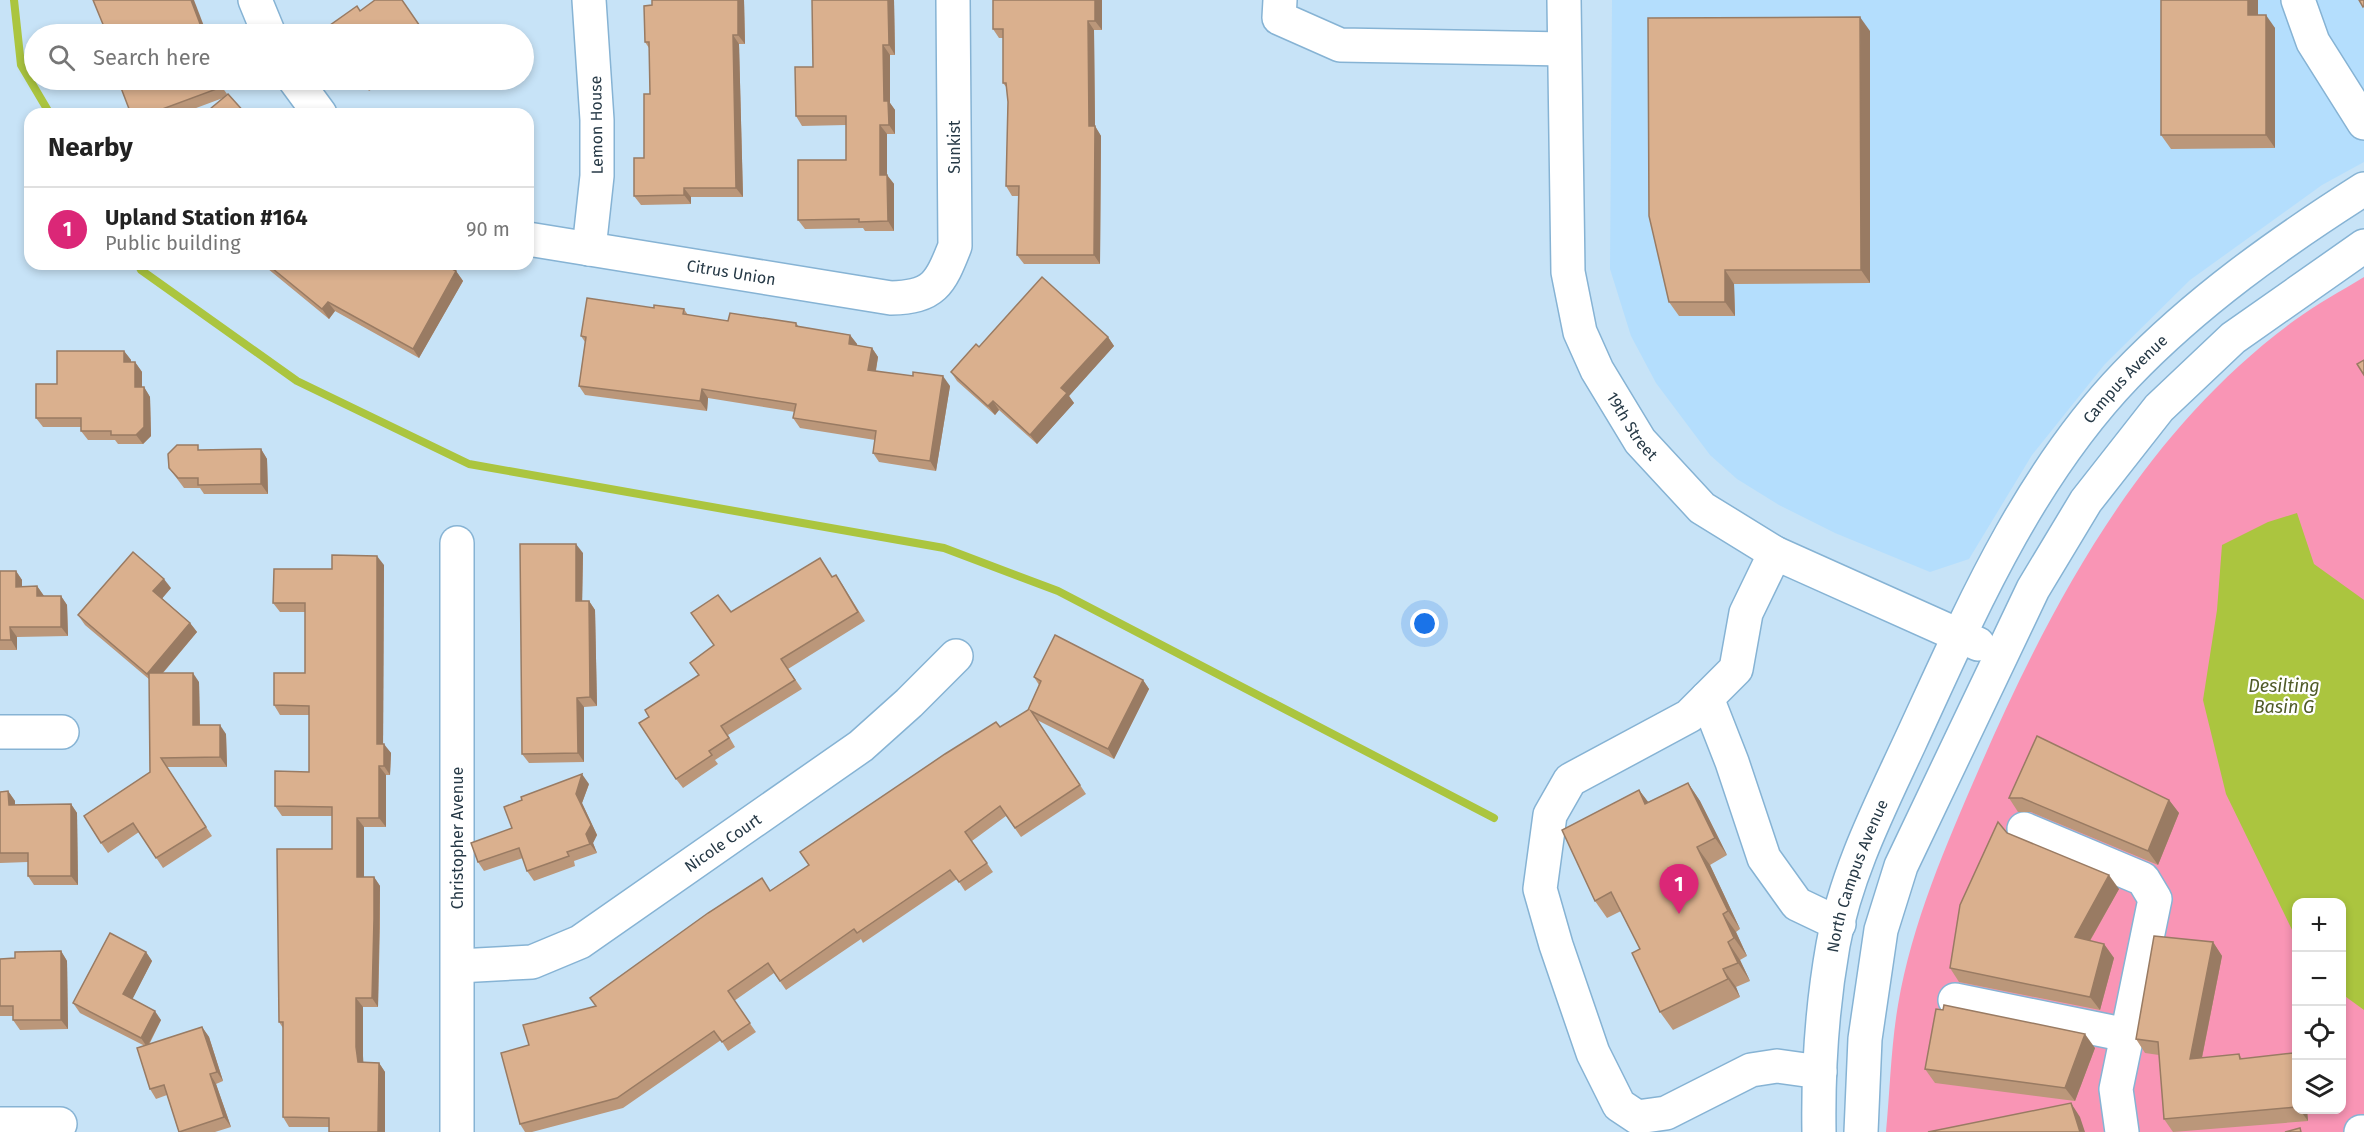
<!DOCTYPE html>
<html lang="en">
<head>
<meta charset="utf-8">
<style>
	:root { --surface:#fff; --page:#f2f2f2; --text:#222; --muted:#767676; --line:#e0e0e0; --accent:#db2777 }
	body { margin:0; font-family:"Fira Sans",sans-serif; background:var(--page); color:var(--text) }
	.controls { position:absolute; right:18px; bottom:18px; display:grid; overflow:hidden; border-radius:12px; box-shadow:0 3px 9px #0003 }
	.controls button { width:54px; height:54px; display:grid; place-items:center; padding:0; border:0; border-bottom:2px solid var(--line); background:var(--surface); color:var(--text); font:30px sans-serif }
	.you { position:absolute; left:1425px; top:624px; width:21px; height:21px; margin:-15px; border:4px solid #fff; border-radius:50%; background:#1a73e8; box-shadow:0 0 0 9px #1a73e833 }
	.badge { display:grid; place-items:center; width:39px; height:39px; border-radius:50%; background:var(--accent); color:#fff; font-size:20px; font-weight:700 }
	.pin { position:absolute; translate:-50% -50px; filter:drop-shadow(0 2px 3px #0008) }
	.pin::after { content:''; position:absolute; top:32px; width:21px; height:18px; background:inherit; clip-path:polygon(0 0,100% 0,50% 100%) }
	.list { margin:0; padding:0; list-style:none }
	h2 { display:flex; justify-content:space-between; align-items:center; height:78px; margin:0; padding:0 24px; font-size:26px }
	h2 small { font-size:20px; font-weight:400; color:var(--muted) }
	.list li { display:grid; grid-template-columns:39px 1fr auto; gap:18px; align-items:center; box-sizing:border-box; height:84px; padding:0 24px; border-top:2px solid var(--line) }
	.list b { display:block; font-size:22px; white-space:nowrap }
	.list p { margin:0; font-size:20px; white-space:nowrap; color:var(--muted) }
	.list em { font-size:20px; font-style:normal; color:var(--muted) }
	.icon { flex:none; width:33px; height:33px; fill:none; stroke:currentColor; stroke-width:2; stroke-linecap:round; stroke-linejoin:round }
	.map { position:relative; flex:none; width:2364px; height:1132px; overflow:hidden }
	.search { position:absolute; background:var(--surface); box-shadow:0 3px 9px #0003; left:24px; top:24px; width:510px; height:66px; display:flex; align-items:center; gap:15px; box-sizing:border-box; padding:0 21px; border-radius:33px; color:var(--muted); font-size:22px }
	.panel { position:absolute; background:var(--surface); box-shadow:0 3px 9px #0003; left:24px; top:108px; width:510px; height:162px; border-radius:18px }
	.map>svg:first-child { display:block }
	.built { fill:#b4defd }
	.green { fill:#f995b5; fill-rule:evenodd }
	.water { fill:#abc53f }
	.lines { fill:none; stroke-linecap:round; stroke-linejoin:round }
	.stream { stroke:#abc53f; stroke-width:8 }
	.minor-casing { stroke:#86b3d4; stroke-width:36 }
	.major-casing { stroke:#86b3d4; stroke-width:36 }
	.minor { stroke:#fff; stroke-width:33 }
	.major { stroke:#fff; stroke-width:33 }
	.wall { fill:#bb977a }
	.shaded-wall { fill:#997b63 }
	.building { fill:#dab08e; stroke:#997b63; stroke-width:1.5 }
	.labels { text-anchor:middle; stroke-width:4.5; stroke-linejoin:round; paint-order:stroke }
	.street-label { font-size:16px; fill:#263946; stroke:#fff }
	.water-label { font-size:18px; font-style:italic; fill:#505b28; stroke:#fff }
</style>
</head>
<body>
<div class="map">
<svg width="2364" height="1132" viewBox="0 0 2364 1132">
	<rect width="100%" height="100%" fill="#c7e3f7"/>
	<polygon class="built" points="1612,0 2364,0 2364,162 2322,185 2190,280 2105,364 2032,455 1969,559 1930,572 1835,533 1779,505 1737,479 1710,455 1656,383 1631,336 1610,269"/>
	<path class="green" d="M2364 277V1132H1886C1890 1090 1891 1046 1898 1005 1912 923 1946 845 1979 769 2052 601 2143 431 2295 320 2317 304 2341 291 2364 277ZM2296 902H2342V1110H2296Z"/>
	<polygon class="water" points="2297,513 2314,564 2364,600 2364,1010 2342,994 2342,902 2296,902 2296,938 2226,794 2203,700 2217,610 2222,545 2268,522"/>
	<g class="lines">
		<g class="stream">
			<polyline points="14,0 21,65 50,114"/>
			<polyline points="138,264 141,270 297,381 469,464 944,548 1058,591 1494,818"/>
		</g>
		<defs>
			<g id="minor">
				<polyline points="255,0 269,34"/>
				<polyline points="1280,0 1279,18 1340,45 1564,49"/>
				<polyline points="2298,0 2313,42 2364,123"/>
				<polyline points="295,80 320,114"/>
				<path id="s1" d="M528 239 891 298C934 297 940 284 955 246L953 0"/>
				<polyline points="589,249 597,176 597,120 589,0"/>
				<polyline points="457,543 457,1132"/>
				<polyline points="1775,553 1746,613 1736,669 1689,716 1570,780 1550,815 1540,889 1556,945 1593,1053 1619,1105 1637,1117 1666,1113 1751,1070 1777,1066 1820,1072"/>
				<polyline points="1707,698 1732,762 1764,858 1797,904 1839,924"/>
				<polyline points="0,732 62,732"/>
				<polyline points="2024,829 2143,879 2155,899 2116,1089 2122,1132"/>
				<path id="s2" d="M458 966 532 962 580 942 861 746 909 703 956 656"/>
				<polyline points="1955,1000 2127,1035"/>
				<polyline points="0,1124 60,1124"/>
				<polyline points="2361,1132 2364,1132"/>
			</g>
			<g id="major">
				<path id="s3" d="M1564 0 1568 272 1580 332 1597 370 1640 441 1702 508 1775 553 1978 644"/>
				<path id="s4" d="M1819 1132C1818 1069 1822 1007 1833 945 1846 873 1880 807 1910 742 1969 614 2027 478 2126 375 2196 302 2279 243 2364 189"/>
				<polyline points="1861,1132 1865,1039 1881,930 1901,866 2033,589 2086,501 2159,408 2233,338 2364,246"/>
			</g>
		</defs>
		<use href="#minor" class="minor-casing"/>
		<use href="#major" class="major-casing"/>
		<use href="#minor" class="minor"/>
		<use href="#major" class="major"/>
	</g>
	<g class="wall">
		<polygon points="652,0 744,0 745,44 739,44 743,197 691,197 691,204 641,205 634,196 644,158 650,94 649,48 645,42 652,5"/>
		<polygon points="894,0 895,55 890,55 890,103 895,110 895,134 887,134 887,175 894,184 894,231 865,231 863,228 805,229 798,220 846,160 846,125 802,126 796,116 813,67"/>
		<polygon points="1102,0 1102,30 1094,30 1095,126 1101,136 1100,264 1024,264 1017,255 1019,196 1012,196 1006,186 1008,102 1007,88 1003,83 1003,38 999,38 993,29"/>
		<polygon points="2258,0 2258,15 2275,28 2275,148 2171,149 2161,135"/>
		<polygon points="1870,31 1870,283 1734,284 1735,316 1679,316 1669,302"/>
		<polygon points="361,80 386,80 369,91"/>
		<polygon points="222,87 227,94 223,98 180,114 131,114"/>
		<polygon points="262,264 443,264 456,271 463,281 419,358 335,311 329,319"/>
		<polygon points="654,308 684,309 688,315 728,321 796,323 799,327 850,335 857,344 857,346 872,348 878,357 876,371 950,386 936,471 879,462 873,453 875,440 800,428 793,418 795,412 708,398 707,411 585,395 579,386 585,342 581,336"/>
		<polygon points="1108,337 1114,346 1069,396 1074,403 1037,444 999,410 995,415 957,381 951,372 979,347"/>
		<polygon points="124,351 131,360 131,362 135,362 142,372 142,387 144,387 150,397 151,436 143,444 118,444 115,440 88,440 81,431 81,427 43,427 36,418 57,384"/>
		<polygon points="261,449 267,459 268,494 204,494 200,488 184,488 169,468 202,450"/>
		<polygon points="583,553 582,601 589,601 595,610 597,706 584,707 584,762 529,763 522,754"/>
		<polygon points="384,565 383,744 391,753 390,775 386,775 386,827 364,827 364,877 374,877 380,886 380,928 378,1007 363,1007 363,1062 379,1063 385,1072 385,1132 329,1132 329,1127 289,1127 283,1117 283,1028 279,1022 332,849 332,816 282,816 275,806 309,772 309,715 280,715 274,705 305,673 305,612 280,612 273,603 332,569"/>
		<polygon points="0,571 16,571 22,580 22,587 37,586 44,596 61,596 67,605 68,636 17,637 17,650 0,650"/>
		<polygon points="832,577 842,584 865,621 788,669 802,689 728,735 735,747 715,760 718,764 683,788 676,779 649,717 699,675 731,612"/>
		<polygon points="171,588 162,598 190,623 197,632 163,673 199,682 200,725 226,734 227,767 167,767 212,836 163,868 139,832 108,853 101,843 150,772 150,680 85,625 78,615"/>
		<polygon points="1034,677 1143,680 1149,689 1114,759 1037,720 1086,794 1021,837 1006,816 972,841 993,872 965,891 957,879 863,943 861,939 786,990 774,973 734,1001 756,1032 728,1051 721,1040 623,1108 532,1132 525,1132 520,1124 596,1006 809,865 1000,727 1028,710 1039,685"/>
		<polygon points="1688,783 1700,801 1727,855 1710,865 1740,929 1736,932 1747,956 1740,960 1750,981 1736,987 1740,997 1673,1030 1660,1012 1640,949 1621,911 1607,918 1595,901 1639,790 1648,802"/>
		<polygon points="589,784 582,803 597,835 593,843 597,853 574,861 575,866 534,881 527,871 523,858 484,871 478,862 512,828"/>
		<polygon points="8,791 15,801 15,805 71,804 77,813 78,885 34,885 28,876 28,862 0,863 0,792"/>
		<polygon points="2009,798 2169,800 2179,813 2158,865 2031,812 2018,812"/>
		<polygon points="2007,833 2119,889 2090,941 2104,944 2114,958 2100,1010 1959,982 1950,968"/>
		<polygon points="2213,942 2222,956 2202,1058 2239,1054 2242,1059 2296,1058 2296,1110 2307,1110 2308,1121 2173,1132 2164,1119 2159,1055 2145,1053 2136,1039"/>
		<polygon points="61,951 67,961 68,1029 20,1030 13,1020 13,1016 0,1016 0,959 15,958"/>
		<polygon points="146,952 152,961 132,999 161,1020 149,1045 202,1027 209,1037 223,1081 216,1084 231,1127 215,1132 179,1132 167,1095 156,1099 150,1089 145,1046 80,1013 73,1003"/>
		<polygon points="2095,1048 2075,1101 1935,1083 1925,1069"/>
	</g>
	<g class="shaded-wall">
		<polygon points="191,0 194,0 207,34 202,29"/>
		<polygon points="738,0 744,0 745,44 738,35"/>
		<polygon points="888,0 894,0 895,55 889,45"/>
		<polygon points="1095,0 1102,0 1102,30 1095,21"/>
		<polygon points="2248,0 2258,0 2258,28 2248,15"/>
		<polygon points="2266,15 2275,28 2275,148 2266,135"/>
		<polygon points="1860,17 1870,31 1870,283 1861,270"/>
		<polygon points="1088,21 1094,30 1095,126 1101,136 1100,264 1094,255 1089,126"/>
		<polygon points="733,35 739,44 743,197 736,188"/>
		<polygon points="883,45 890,55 890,103 895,110 895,134 889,125 884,101"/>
		<polygon points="880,125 887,134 887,184 880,175"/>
		<polygon points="887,175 894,184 894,231 888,221"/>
		<polygon points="684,188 691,197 691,204 684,195"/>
		<polygon points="1725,270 1734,284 1735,316 1725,302"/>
		<polygon points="456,271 463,281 419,358 413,349"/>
		<polygon points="328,302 335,311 329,319 322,309"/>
		<polygon points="850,335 857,344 855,354 849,344"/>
		<polygon points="1108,337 1114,346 1069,396 1074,403 1037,444 1030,435 1061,388"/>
		<polygon points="872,348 878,357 874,380 868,370"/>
		<polygon points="124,351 131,360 131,372 124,362"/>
		<polygon points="135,362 142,372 142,397 135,387"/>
		<polygon points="943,376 950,386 936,471 930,461"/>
		<polygon points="144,387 150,397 151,436 143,444 136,435"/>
		<polygon points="702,389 708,398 707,411 700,401"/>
		<polygon points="993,401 999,410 995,415 988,406"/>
		<polygon points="261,449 267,459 268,494 261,484"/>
		<polygon points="576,544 583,553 582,610 576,601"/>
		<polygon points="377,556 384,565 383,753 377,744"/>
		<polygon points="16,571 22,580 22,596 16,587"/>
		<polygon points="164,579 171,588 160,601 153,591"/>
		<polygon points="37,586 44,596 44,606 37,596"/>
		<polygon points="61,596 67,605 68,636 61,627"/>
		<polygon points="589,601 595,610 597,706 590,697"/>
		<polygon points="190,623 197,632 154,683 147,674"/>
		<polygon points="10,627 17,637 17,650 11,640"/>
		<polygon points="193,673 199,682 200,735 193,725"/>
		<polygon points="1143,680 1149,689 1114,759 1108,749"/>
		<polygon points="577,698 584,707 584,762 578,753"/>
		<polygon points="220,725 226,734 227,767 220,757"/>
		<polygon points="384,744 391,753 390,775 384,766"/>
		<polygon points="379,766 386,775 386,827 379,818"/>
		<polygon points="582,774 589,784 582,803 597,835 593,843 597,853 590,844 586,834 576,794"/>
		<polygon points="1688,783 1700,801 1727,855 1715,838"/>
		<polygon points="1639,790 1652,807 1645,804"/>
		<polygon points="8,791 15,801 15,815 9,805"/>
		<polygon points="2169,800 2179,813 2158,865 2148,851"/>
		<polygon points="71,804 77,813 78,885 71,876"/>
		<polygon points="357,818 364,827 364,886 357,877"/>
		<polygon points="1697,847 1710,865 1740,929 1728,911"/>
		<polygon points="2109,875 2119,889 2084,951 2075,937"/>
		<polygon points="374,877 380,886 378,1007 372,998"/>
		<polygon points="1723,914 1736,932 1747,956 1734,938"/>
		<polygon points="1728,942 1740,960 1750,981 1738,963"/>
		<polygon points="2213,942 2222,956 2199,1072 2190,1059"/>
		<polygon points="2104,944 2114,958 2100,1010 2090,997"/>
		<polygon points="61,951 67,961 68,1029 61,1020"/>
		<polygon points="146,952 152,961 130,1004 123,994"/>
		<polygon points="1723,969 1736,987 1740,997 1728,979"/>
		<polygon points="356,998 363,1007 363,1056 364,1072 358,1062 356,1047"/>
		<polygon points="155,1011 161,1020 147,1047 141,1038"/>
		<polygon points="202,1027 209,1037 223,1081 217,1072"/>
		<polygon points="2085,1034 2095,1048 2075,1101 2065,1088"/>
		<polygon points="2293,1053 2296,1058 2296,1088"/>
		<polygon points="379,1063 385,1072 385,1132 378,1132"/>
		<polygon points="210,1074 216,1084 231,1127 224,1117"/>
		<polygon points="2071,1103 2080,1117 2085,1132 2080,1132"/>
		<polygon points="2300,1110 2307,1110 2308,1121"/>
	</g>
	<g class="building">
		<polygon points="93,0 191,0 202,29 208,27 211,34 107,34"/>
		<polygon points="375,0 402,0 424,32 420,34 330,34 326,28 357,6 360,11"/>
		<polygon points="652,0 738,0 738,35 733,35 736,188 684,188 684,195 634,196 634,158 644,158 644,94 650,94 649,42 645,42 644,6 652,5"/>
		<polygon points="812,0 888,0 889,45 883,45 884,101 888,101 889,125 880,125 880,175 887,175 888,221 859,222 859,219 798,220 798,160 846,160 846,116 796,116 795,67 813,67"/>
		<polygon points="993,0 1095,0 1095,21 1088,21 1089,126 1095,126 1094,255 1017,255 1019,186 1006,186 1008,102 1006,83 1003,83 1003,29 993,29"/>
		<polygon points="2161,0 2248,0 2248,15 2266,15 2266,135 2161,135"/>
		<polygon points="2359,0 2364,0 2364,6 2363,7"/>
		<polygon points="1860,17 1861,270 1725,270 1725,302 1669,302 1649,216 1648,18"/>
		<polygon points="118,80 216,80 222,87 149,114 131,114"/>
		<polygon points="228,94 246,114 204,114"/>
		<polygon points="267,264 443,264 456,271 413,349 328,302 322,309"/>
		<polygon points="1042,277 1108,337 1061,388 1067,393 1030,435 993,401 988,406 951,372 976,344 979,347"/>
		<polygon points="587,298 654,308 654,305 684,309 683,314 728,321 730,313 796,323 796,326 850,335 849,344 872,348 868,370 913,376 913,372 943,376 930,461 873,453 876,431 793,418 796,404 702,389 700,401 579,386 586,337 581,336"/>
		<polygon points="57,351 124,351 124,362 135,362 135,387 144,387 144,427 136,435 111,435 111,431 81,431 81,418 36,418 36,384 57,384"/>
		<polygon points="2364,360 2364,375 2357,364"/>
		<polygon points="177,445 198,445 198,450 261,449 261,484 198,485 198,478 178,478 169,468 168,454"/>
		<polygon points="520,544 576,544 576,601 589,601 590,697 577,698 578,753 522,754"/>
		<polygon points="133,552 164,579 153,591 190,623 147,674 78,615"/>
		<polygon points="332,555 377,556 377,744 384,744 384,766 379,766 379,818 357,818 357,877 374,877 374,919 372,998 356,998 356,1047 358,1062 379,1063 378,1132 329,1132 329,1118 283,1117 283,1022 279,1022 277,849 332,849 332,807 275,806 275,771 309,772 309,706 274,705 274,673 305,673 305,603 273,603 274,569 332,569"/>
		<polygon points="820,558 832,577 836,575 858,612 781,659 795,680 721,726 729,738 709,751 712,755 676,779 639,723 649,717 645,710 699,675 690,663 714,645 691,613 718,595 731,612"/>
		<polygon points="0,571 16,571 16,587 37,586 37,596 61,596 61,627 10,627 11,640 0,640"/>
		<polygon points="1055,635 1143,680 1108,749 1031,711 1080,785 1015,828 1000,806 965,832 987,863 959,882 950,870 857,933 854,929 780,981 768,963 728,991 750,1023 722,1042 714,1031 617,1098 520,1124 501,1053 529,1045 523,1025 596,1006 590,998 708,913 762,878 770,891 809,865 800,852 945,754 996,722 1000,727 1028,710 1041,681 1034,677"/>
		<polygon points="149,673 193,673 193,725 220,725 220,757 161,758 206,827 156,858 133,823 101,843 84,816 150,772"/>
		<polygon points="2037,736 2169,800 2148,851 2022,798 2009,798"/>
		<polygon points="582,774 576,794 591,825 586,834 590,844 567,852 569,856 527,871 519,848 478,862 471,843 512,828 504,807 522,800 521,797"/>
		<polygon points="1688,783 1715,838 1697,847 1728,911 1723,914 1734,938 1728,942 1738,963 1723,969 1728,979 1660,1012 1632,953 1640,949 1611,892 1595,901 1562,830 1639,790 1645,804"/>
		<polygon points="8,791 9,805 71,804 71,876 28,876 28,853 0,853 0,792"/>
		<polygon points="1998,822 2007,833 2109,875 2075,937 2104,944 2090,997 1950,968 1960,905"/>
		<polygon points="110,933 146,952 123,994 155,1011 141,1038 73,1003"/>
		<polygon points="2154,936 2213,942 2190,1059 2239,1054 2240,1059 2293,1053 2296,1088 2296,1107 2164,1119 2158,1042 2136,1039"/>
		<polygon points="61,951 61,1020 13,1020 13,1006 0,1006 0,959 15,958 15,952"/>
		<polygon points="1944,1005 2085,1034 2065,1088 1925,1069 1936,1009 1943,1010"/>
		<polygon points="202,1027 217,1072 210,1074 224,1117 179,1132 164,1085 150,1089 137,1048"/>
		<polygon points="2071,1103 2080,1132 1928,1132"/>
		<polygon points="2300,1128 2301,1132 2285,1132"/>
	</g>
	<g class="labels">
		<g class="street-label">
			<text transform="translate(596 125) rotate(-91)" y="6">Lemon House</text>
			<text transform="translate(954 147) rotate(-90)" y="6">Sunkist</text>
			<text dy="6" stroke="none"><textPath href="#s1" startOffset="206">Citrus Union</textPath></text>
			<text dy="6" stroke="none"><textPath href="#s4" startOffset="830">Campus Avenue</textPath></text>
			<text dy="6" stroke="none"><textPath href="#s3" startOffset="441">19th Street</textPath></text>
			<text transform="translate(457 838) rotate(-90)" y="6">Christopher Avenue</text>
			<text dy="6" stroke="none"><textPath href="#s2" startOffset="300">Nicole Court</textPath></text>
			<text dy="6" stroke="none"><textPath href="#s4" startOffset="261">North Campus Avenue</textPath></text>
		</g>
		<g class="water-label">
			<text x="2284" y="692">Desilting<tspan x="2284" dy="21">Basin G</tspan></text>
		</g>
	</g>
</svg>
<div class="controls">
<button>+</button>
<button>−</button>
<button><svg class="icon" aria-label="locate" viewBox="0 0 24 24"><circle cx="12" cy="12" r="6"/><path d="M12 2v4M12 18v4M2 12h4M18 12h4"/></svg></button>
<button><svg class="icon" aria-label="layers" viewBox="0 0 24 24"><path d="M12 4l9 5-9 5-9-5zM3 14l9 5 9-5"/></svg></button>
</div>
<div class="you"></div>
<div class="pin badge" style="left:1679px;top:914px">1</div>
<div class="search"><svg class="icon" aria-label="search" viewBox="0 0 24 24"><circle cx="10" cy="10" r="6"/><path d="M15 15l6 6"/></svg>Search here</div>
<section class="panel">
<h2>Nearby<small></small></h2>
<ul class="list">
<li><span class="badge">1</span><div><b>Upland Station #164</b><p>Public building</p></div><em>90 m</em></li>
</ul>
</section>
</div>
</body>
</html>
